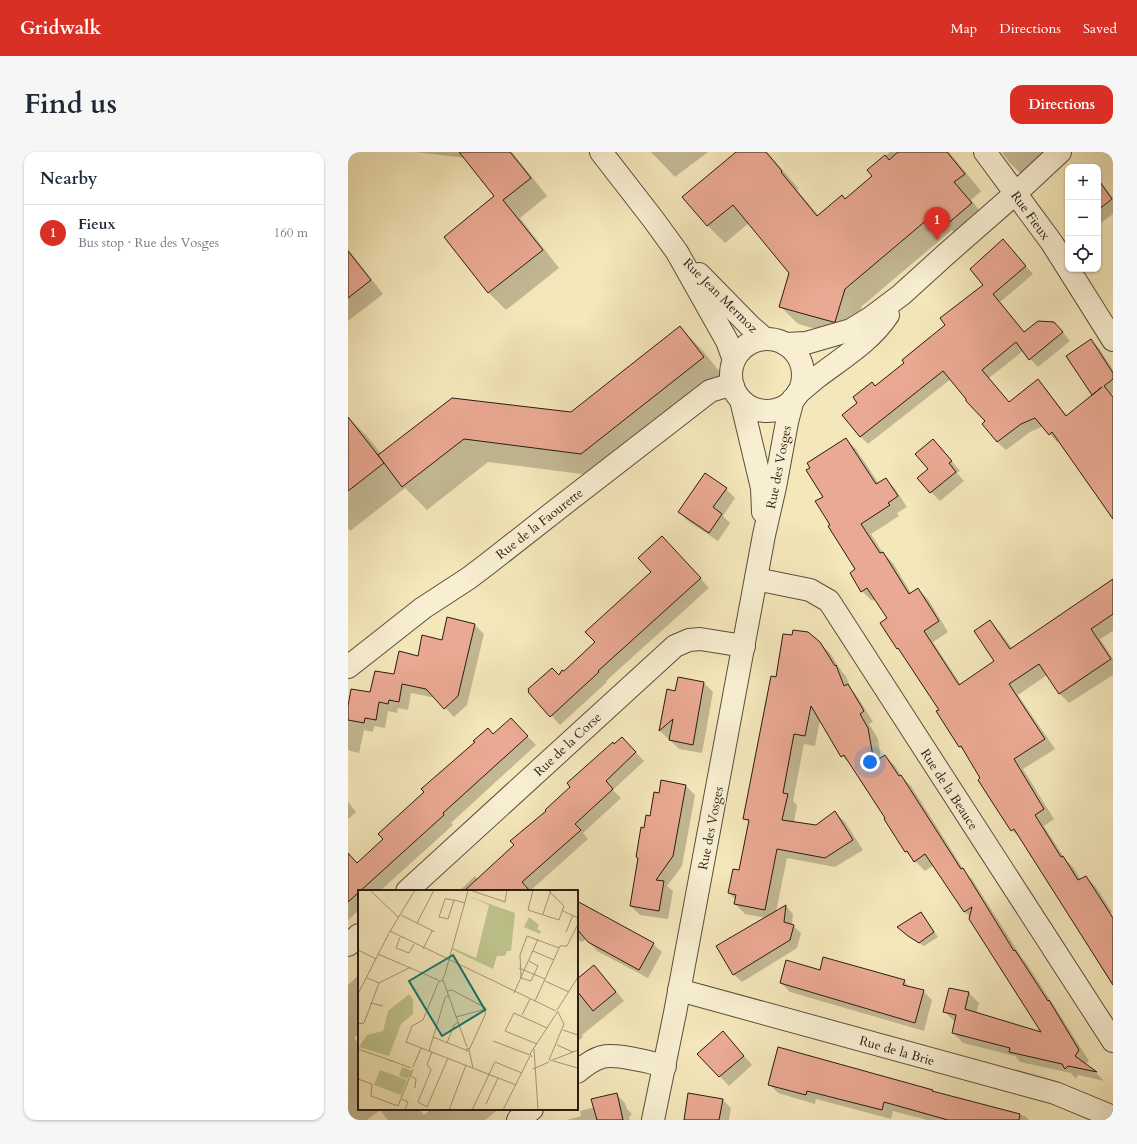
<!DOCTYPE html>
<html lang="en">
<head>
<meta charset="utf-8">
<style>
	:root { --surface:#fff; --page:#f6f6f7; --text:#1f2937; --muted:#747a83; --line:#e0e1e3; --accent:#d93025 }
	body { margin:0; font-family:Cardo,serif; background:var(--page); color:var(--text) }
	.controls { position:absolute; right:12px; top:12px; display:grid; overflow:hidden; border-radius:8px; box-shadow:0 1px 3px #0004 }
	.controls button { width:36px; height:36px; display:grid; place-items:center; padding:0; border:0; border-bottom:1px solid var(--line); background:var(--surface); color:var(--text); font:20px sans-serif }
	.you { position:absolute; left:522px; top:610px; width:14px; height:14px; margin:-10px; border:3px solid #fff; border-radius:50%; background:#1a73e8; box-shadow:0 0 0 6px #1a73e833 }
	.badge { display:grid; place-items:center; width:26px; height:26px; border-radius:50%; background:var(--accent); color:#fff; font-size:13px; font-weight:700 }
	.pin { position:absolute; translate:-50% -33px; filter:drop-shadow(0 1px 2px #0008) }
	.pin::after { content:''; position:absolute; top:21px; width:14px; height:12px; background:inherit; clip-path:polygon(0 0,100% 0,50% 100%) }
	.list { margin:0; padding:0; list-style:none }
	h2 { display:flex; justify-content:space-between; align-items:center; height:52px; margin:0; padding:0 16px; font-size:17px }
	h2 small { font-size:13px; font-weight:400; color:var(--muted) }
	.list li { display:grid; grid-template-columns:26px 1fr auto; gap:12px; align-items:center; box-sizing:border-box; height:56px; padding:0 16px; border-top:1px solid var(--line) }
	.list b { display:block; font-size:15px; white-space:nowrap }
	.list p { margin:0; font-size:13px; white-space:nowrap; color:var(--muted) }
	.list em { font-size:13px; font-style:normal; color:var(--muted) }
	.icon { flex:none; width:22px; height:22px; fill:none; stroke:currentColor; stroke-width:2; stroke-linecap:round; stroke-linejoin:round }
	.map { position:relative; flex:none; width:765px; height:968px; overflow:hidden; border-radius:12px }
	header { display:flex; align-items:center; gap:24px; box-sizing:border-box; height:56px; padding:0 20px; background:var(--accent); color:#fff }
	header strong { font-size:19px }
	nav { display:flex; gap:22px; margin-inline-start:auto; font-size:14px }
	.intro { display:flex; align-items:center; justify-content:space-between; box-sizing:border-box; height:96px; padding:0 24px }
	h1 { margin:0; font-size:28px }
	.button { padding:10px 18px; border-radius:12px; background:var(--accent); color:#fff; font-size:14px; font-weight:700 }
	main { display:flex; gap:24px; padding:0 24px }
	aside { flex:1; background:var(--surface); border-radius:12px; box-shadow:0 1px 3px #0004 }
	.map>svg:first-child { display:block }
	.shadow { fill:#0003 }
	.building { fill:#eaa992; stroke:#2a1b14 }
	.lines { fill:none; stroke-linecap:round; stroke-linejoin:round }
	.minor-casing { stroke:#5c4e3e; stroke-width:24 }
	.minor { stroke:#f8efd2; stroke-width:22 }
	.labels { text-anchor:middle; stroke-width:3; stroke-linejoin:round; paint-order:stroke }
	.street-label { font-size:13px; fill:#2a1b14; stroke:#f8efd2 }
	.inset-road { fill:none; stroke:#a39578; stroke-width:1 }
	.view { fill:#0f766e; fill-opacity:0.15; stroke:#0f766e; stroke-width:2 }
	.inset-edge { fill:none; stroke:#2a1b14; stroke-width:2 }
</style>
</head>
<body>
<header>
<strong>Gridwalk</strong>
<nav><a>Map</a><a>Directions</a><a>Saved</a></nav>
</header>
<div class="intro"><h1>Find us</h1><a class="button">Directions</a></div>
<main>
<aside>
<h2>Nearby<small></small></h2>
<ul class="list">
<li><span class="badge">1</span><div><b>Fieux</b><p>Bus stop · Rue des Vosges</p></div><em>160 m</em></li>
</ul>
</aside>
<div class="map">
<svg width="765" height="968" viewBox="0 0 765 968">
	<rect width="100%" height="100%" fill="#f4e7ba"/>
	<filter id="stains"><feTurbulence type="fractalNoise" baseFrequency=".005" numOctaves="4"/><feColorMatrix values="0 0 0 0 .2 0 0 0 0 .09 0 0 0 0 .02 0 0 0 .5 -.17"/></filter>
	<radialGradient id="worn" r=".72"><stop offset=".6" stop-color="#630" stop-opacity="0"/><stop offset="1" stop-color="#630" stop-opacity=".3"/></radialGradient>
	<g class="shadow">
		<polygon points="67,0 164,0 199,44 172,66 211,116 158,158 141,141 97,85 148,44 118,6"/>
		<polygon points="303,0 360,0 327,25"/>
		<polygon points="390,0 419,0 451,37 449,38 471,64 498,48 525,25 520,18 542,0 601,0 633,39 623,48 640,69 615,90 604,78 514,154 504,187 503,187 450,172 432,154 442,120 401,71 377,91 360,74 336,45"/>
		<polygon points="654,0 697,0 674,23 661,10"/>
		<polygon points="750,26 765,46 765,62 750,73"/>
		<polygon points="655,89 685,122 652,150 677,181 714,179 722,189 690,215 675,199 641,226 662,251 690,229 698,237 719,264 745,243 744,242 743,188 751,196 765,218 765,241 763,242 765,245 765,365 711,289 709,290 695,274 682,280 658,298 649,290 636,272 639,270 603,227 520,292 512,284 528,235 557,211 599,173 637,133"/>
		<polygon points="0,97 35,142 0,169"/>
		<polygon points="332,175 355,199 379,229 257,325 140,310 79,358 57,336 2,379 0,376 0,265 18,283 33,302 224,261"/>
		<polygon points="498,287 508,297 531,332 538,327 548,338 559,355 549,361 551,364 523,382 535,401 545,411 563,441 570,437 580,447 600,480 585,490 613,533 647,509 642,470 652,480 664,496 765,428 765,479 752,487 765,507 765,523 721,551 711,541 699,523 670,543 707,597 675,617 706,667 696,674 717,707 725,715 733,728 738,725 748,735 764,760 760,762 765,770 765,834 752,813 753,813 674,688 664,678 619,602 612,595 589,560 592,558 557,503 549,496 540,467 527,447 524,449 514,439 509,418 484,373 476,345"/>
		<polygon points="585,288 594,297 612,319 609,321 616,329 592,349 583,340 581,317"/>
		<polygon points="378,337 387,346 375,364 382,371 370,389 340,369 331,360"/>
		<polygon points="323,394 361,436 258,529 259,530 212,573 182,540 211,525 249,490 304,420"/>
		<polygon points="127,473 136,482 119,553 106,565 88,546 63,541 60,558 50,556 49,561 40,559 37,576 26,574 25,580 16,578 11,601 0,598 0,560 70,505 95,489"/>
		<polygon points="471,490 482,501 494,520 498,524 503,537 509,544 525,570 521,572 530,587 533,607 537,604 547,614 554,625 563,634 618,721 624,727 674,806 677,809 710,860 741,909 737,913 748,921 756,929 730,923 728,927 723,921 672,910 667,904 615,891 605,881 607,870 596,859 602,837 621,841 631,851 628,862 695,881 622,765 617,760 586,713 577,719 558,700 538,666 504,614 494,604 472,568 467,594 456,592 445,649 449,653 446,670 468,674 487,660 497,670 515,698 487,715 439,706 428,760 438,754 445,762 444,773 453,781 449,796 394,830 386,823 369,795 419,766 397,762 387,752 388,748 381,741 392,719 402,671 396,666 429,526"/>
		<polygon points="330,526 356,531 365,540 354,601 331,597 312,579 320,538 328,540"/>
		<polygon points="163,568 188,593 103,671 105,673 32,739 11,739 11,758 0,768 0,704 10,712"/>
		<polygon points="266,593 283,595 296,609 265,638 273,646 235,681 240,687 182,739 111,739 127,724 130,728 168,693 200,659"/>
		<polygon points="338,634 347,643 334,714 319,734 325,739 320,767 292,763 283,754 291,707 289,705 297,677 303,665 312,642"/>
		<polygon points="0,650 8,660 0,667"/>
		<polygon points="229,750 305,792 314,800 300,826 249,799 238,787 234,790 229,788"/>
		<polygon points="573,761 577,766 590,785 576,794 566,788 555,779"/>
		<polygon points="246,814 255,823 276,849 234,883 235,885 229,890 229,829"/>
		<polygon points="473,819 556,829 563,836 575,839 584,848 576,879 442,840 433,831"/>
		<polygon points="11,823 11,882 6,886 11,892 11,957 71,957 76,963 83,957 151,957 137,968 40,968 32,958 19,968 0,968 0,833"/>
		<polygon points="384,890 404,913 381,934 351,902"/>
		<polygon points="421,932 584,938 587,941 677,964 681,968 579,968 545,959 543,967 468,947 467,952 430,941"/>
		<polygon points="268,942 277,951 279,957 284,962 281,965 282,968 218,968 233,964 232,959 247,955"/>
		<polygon points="375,948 383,956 381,968 337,968"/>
	</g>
	<g class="building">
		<polygon points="111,0 162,0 183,26 155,48 195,98 140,141 96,85 146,44"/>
		<polygon points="388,0 418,0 434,19 433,20 469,64 494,43 497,47 524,24 519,18 537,3 541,8 550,0 599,0 617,22 606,30 624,51 598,73 587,61 497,137 487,170 485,170 431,155 441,121 385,53 359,74 334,45"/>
		<polygon points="750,27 764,47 750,58"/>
		<polygon points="655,87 678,114 645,142 676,180 690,169 706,170 715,180 681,208 668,190 634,218 661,250 690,227 718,264 754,235 744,243 718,204 743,187 765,221 765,227 756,234 765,245 765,367 704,280 701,283 687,266 673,272 649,290 634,272 637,269 618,249 618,247 595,219 512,285 494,263 509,251 505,245 524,230 527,234 556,211 554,208 597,173 592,166 635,133 622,117"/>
		<polygon points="0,99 23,128 0,146"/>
		<polygon points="332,174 356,205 233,302 116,287 54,335 30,303 104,246 223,260"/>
		<polygon points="0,265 36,311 0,339"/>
		<polygon points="498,286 528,332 538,326 550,344 540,351 542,353 513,372 532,401 535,400 561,442 570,436 591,469 576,479 611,533 646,509 626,479 642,468 662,497 765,427 765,462 743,477 763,507 711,542 691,512 661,532 697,587 666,607 696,657 687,663 713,705 715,704 730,728 738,724 765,766 765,833 666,677 663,679 646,653 630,628 632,626 613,594 611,595 588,559 591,558 550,496 549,497 532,471 539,466 519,436 513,440 502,421 507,417 480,374 482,373 467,349 475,345 458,318 462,316 459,311"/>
		<polygon points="585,287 604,309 601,311 608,320 582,341 569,326 580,317 567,302"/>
		<polygon points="357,321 379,336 365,355 374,362 361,381 330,360"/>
		<polygon points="314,384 353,426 250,519 251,520 202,565 180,540 181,539 180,537 204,516 211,523 214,518 216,519 247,490 237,480 303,420 290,406"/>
		<polygon points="99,465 127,472 110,544 96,557 78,537 54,532 51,550 41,548 40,552 31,550 28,568 17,566 16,571 0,568 0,554 3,537 22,540 27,519 46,522 51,499 70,504 74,483 94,488"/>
		<polygon points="445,478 460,480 472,490 487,514 488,513 496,534 500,532 516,559 512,562 520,576 526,610 537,603 551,624 553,623 613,717 615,716 666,799 667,798 700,849 701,848 731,898 727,904 749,920 720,914 717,917 714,912 661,900 662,896 604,881 608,863 595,860 601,836 621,840 617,857 693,880 621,767 624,755 616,760 577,702 566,710 559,699 557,700 536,667 537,666 496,603 493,605 463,554 457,584 446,582 435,641 440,642 434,668 468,673 487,659 505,688 477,706 429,697 417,758 386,752 388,743 380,741 385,717 391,718 401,668 395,667 423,524 428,525 435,482 444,483"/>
		<polygon points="330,525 356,530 345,593 321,588 325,567 311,579 319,537 327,539"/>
		<polygon points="163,566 180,584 95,661 96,663 0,750 0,701 9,711 35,687 30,682 76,640 73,637 127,590 125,589 140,576 145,582"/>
		<polygon points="274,585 288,600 258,629 265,637 227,672 233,678 174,730 182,739 116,739 166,693 162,689 198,659 197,658 222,635 219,631 265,590 266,592"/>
		<polygon points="313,628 338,633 325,704 308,728 316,729 311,759 282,754 290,706 288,705 293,675 296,676 298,663 302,664 306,640 311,641"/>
		<polygon points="229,749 306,791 291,818 240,790 229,777"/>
		<polygon points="438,753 436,770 446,773 442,788 385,823 368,794"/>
		<polygon points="573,760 586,780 571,791 560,784 549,775"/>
		<polygon points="475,805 557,828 555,833 576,838 567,871 432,831 438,808 472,818"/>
		<polygon points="246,813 268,840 245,859 229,839 229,827"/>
		<polygon points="375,879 396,904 371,925 349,902"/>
		<polygon points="430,895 585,938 584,939 672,962 671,968 600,968 536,950 534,958 459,939 458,943 420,933"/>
		<polygon points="269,941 275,968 249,968 243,947"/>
		<polygon points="340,941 375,947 371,968 336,968"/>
	</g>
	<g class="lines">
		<defs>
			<g id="minor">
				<polyline points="253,0 305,67 329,100 379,189 386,208"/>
				<polyline points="637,0 704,91 765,188"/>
				<polyline points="351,122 402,174 417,187"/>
				<circle cx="419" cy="223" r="36"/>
				<polyline points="437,192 458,191 503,178 521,167 553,143 596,104 668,41 712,0"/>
				<path d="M449 242C456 236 462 231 468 226 494 206 522 190 540 163"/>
				<polyline points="393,248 414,336 415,360"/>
				<polyline points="408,427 462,438 481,449 765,889"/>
				<polyline points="0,515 75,456 121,426 142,410 207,359 362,239 375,235 385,234"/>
				<polyline points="59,739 327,494 341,488 352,487 396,494"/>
				<polyline points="0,793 11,783"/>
				<polyline points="331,838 707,941 765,965"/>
				<path d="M229 920C235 915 246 907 254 905 268 901 301 910 317 914"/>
				<polyline points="170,968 184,957"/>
				<polyline points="305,968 327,861 416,383 427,335 439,270 445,247"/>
			</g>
		</defs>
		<use href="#minor" class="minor-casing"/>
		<use href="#minor" class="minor"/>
	</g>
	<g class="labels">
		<g class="street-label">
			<text transform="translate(683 63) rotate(54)" y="5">Rue Fieux</text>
			<text transform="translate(373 143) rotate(45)" y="5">Rue Jean Mermoz</text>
			<text transform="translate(430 315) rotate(-79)" y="5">Rue des Vosges</text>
			<text transform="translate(191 371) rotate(-38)" y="5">Rue de la Faourette</text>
			<text transform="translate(219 592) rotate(-43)" y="5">Rue de la Corse</text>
			<text transform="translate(602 637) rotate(57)" y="5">Rue de la Beauce</text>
			<text transform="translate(362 676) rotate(-79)" y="5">Rue des Vosges</text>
			<text transform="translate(549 898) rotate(16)" y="5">Rue de la Brie</text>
		</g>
	</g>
	<g transform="translate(10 738)">
		<rect width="220" height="220" fill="#f4e7ba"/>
		<path d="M110 6 157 23 153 61H149L147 66H139L135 79 95 60V58L118 68 131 15ZM171 27 181 35 179 39 183 41 182 44 166 37ZM50 105H52L55 110V124L43 134 31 166 1 157 9 145 25 141 30 121ZM44 177 54 181 49 189 41 186ZM22 180 49 190 43 205 16 195Z" fill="#bfc48d"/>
		<path class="inset-road" d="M12 0 41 28M112 0 147 12 149 0M175 0 170 20 201 30 206 16 190 0M96 10 90 29 81 27 87 9H89L96 10 107 13M205 21 220 28M185 24 193 0M43 25 77 42M59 33 76 0M32 41 198 121M208 42 215 25M42 47 38 58 51 63 56 54M65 59 74 41M0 60 18 69M175 61 196 70M20 64 80 90M161 78 187 89M9 88 21 93M163 88 162 65 169 46 201 58M163 88 173 91 180 76 171 71M85 90 109 157M81 91 65 130 54 136 48 152 158 195M81 91H84L87 84 110 1M187 91 211 102M89 101 94 100 128 118 127 125 112 158M156 103 180 49M0 104 31 43 57 0M177 111 202 56H209L220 34M13 113 25 116M199 120 220 87M164 125 172 109M98 127 128 119M0 134 6 133 21 93 53 77M205 140 220 145M75 147 110 161 112 158 108 159M135 151 172 165M89 153 96 135 100 132M179 154 147 141 156 123 189 138M199 155 215 162M0 159 34 171 31 170M176 159 180 220M111 160 115 178M71 161 87 108 90 105M74 162 69 174 73 180 60 212 69 217 90 168M174 167 172 164 200 121M191 170 206 134 200 122M34 171 53 178M192 171 220 160M195 171 220 178M55 177 63 158M175 179 191 172M53 186 58 189 57 198M0 189 14 194 13 206 40 216 55 179M44 209 50 212 47 220M128 214 140 188M91 220 108 175M114 220 137 172 164 183M145 220 172 166"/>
		<path class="view" d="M95 65 127 120 84 146 51 91Z"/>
		<rect width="220" height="220" class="inset-edge"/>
	</g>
	<rect width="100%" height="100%" filter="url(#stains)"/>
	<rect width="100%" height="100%" fill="url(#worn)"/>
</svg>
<div class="controls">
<button>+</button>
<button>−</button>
<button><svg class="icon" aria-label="locate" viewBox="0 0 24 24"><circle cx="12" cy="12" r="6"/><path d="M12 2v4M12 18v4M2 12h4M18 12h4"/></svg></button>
</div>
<div class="you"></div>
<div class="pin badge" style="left:589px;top:88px">1</div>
</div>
</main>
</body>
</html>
